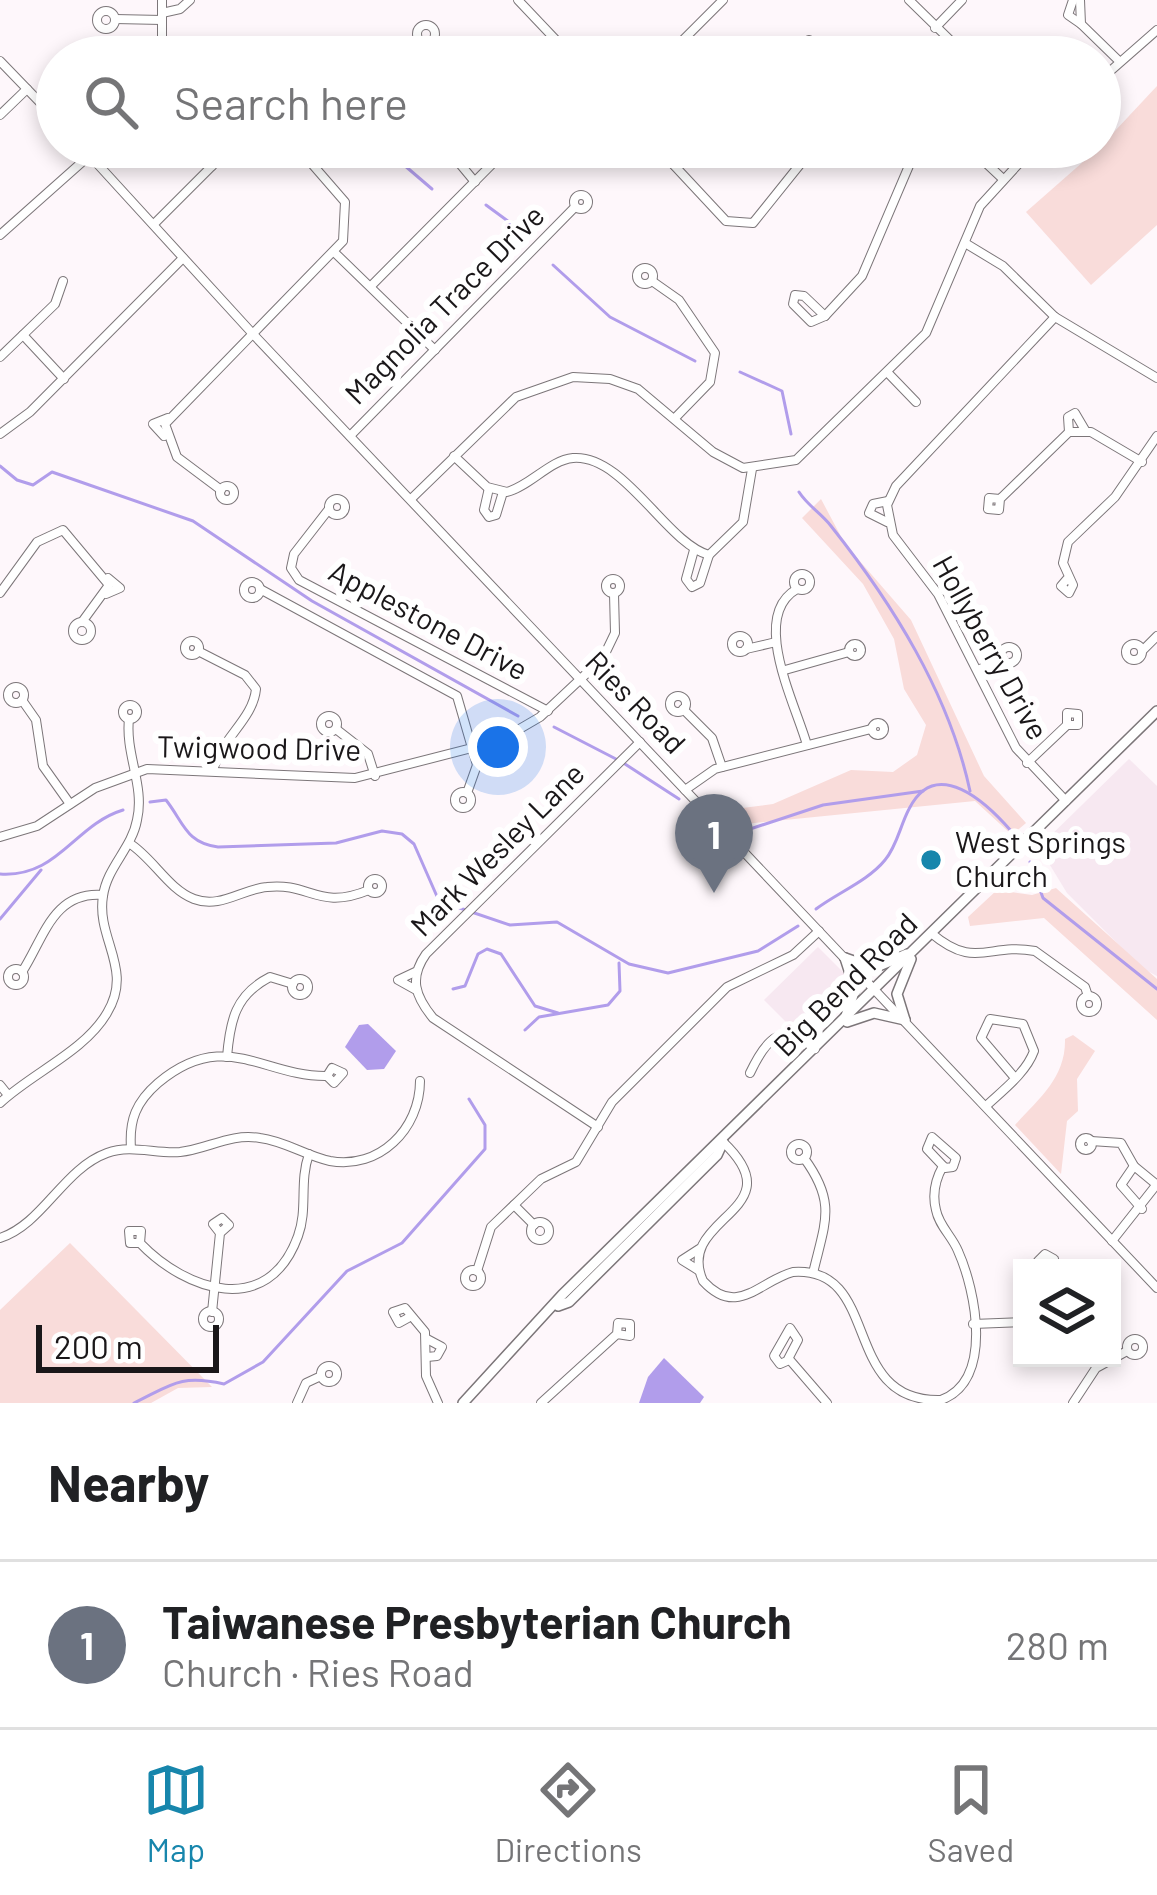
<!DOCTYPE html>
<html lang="en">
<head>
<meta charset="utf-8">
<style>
	:root { --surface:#fff; --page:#f2f2f2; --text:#202124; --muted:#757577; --line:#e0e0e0; --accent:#1786ac }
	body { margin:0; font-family:Barlow,sans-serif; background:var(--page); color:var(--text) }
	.controls { position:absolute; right:36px; bottom:36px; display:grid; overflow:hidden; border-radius:0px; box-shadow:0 6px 18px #0003 }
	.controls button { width:108px; height:108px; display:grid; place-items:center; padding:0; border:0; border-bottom:3px solid var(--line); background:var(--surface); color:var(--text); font:60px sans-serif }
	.scale { position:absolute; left:36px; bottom:30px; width:183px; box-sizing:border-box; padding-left:12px; border:6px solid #1a1719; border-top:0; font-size:33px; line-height:42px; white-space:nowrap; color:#1a1719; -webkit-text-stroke:9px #fff; paint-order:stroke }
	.you { position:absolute; left:498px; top:747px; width:42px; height:42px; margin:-30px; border:9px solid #fff; border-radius:50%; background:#1a73e8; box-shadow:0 0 0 18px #1a73e833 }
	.badge { display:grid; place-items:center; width:78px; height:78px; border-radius:50%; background:var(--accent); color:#fff; font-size:39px; font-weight:700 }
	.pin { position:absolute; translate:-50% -99px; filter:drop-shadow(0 3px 6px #0008) }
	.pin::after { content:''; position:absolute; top:63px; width:42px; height:36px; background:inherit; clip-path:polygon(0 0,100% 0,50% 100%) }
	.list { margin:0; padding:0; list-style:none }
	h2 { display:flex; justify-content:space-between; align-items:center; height:156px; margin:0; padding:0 48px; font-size:51px }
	h2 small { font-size:39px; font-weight:400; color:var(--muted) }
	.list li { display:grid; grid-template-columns:78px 1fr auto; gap:36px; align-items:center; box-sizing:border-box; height:168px; padding:0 48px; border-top:3px solid var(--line) }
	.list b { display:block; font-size:45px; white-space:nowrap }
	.list p { margin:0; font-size:39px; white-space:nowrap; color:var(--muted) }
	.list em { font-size:39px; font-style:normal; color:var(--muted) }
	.icon { flex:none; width:66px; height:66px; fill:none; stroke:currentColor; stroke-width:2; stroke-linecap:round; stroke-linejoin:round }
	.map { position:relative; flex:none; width:1157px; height:1403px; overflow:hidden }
	.search { position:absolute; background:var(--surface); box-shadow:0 6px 18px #0003; left:36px; right:36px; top:36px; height:132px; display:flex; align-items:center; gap:30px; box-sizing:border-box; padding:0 42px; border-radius:66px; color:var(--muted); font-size:45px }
	.sheet { height:324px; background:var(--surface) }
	nav { display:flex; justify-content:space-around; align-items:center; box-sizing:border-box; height:168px; border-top:3px solid var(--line); background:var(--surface); font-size:33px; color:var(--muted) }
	nav a { display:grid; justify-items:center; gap:6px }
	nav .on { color:var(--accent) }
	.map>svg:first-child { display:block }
	.built { fill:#f7e8f1 }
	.green { fill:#f9dcda }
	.water { fill:#b19deb }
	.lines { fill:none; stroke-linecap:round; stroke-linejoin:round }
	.stream { stroke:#b19deb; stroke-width:3 }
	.minor-casing { stroke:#7c7679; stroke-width:10 }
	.major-casing { stroke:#7c7679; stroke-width:12 }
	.minor { stroke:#fff; stroke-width:8 }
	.major { stroke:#fff; stroke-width:9 }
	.poi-dot { fill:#1786ac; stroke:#fff; stroke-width:4.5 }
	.labels { text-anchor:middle; stroke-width:12; stroke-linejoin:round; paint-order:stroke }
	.street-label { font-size:30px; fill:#1a1719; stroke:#fff }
	.poi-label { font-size:30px; fill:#1a1719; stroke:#fff; text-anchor:start }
</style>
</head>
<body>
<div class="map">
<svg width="1157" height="1403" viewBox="0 0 1157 1403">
	<rect width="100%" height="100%" fill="#fef7fb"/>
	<g class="built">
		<polygon points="1129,759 1157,786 1157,976 1142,968 1067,893 1039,847"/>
		<polygon points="818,947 844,973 849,993 815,1035 790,1026 764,1000"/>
	</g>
	<g class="green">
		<polygon points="1157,86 1157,225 1091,285 1026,212 1100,147"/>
		<polygon points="821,499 845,544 911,620 984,776 1026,823 1012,835 975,801 735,825 719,811 773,804 851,770 893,772 917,755 926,725 904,689 894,639 863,584 802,518"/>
		<polygon points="1056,888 1157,979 1157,1020 1044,918 970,926 968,917 997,890 1032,895"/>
		<path d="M1073 1035 1095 1051 1077 1079 1078 1111 1067 1121 1061 1174 1015 1125C1040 1098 1066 1077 1065 1039Z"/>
		<polygon points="70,1243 212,1387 178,1388 151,1403 0,1403 0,1310"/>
	</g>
	<g class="water">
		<polygon points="368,1024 396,1051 384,1069 367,1070 345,1047 359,1025"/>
		<polygon points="664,1358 704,1397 700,1403 639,1403 648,1377"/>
	</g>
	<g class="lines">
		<g class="stream">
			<polyline points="397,159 432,189"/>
			<polyline points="486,205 520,230"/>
			<polyline points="553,265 610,317 695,361"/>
			<polyline points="740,372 782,391 791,434"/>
			<polyline points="0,466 17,480 33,485 52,472 193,521 312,601 518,716"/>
			<path d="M799 492C808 506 821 513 831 526 892 603 949 693 970 791"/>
			<polyline points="554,727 616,759"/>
			<polyline points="625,764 679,799"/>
			<path d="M150 802 166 800C184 823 186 843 218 847L336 843 382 831 402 834 414 844 439 901 510 925 557 922 629 964 668 973 758 951 798 926"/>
			<polyline points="750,829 823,805 923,791"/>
			<polyline points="1030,862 1043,898 1157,989"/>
			<path d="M0 874C58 878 74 825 123 810"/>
			<path d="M816 909C837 893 868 881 885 860 897 846 900 826 909 809 936 755 987 803 1012 832"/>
			<polyline points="0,919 41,870"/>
			<polyline points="453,989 465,986 478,954 487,949 501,954 535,1006 558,1013"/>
			<polyline points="525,1030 539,1017 608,1005 620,991 619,963"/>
			<path d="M134 1403C171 1385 180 1374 224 1384L263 1362 347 1271 402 1243 485 1149V1125L469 1099"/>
		</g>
		<defs>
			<g id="minor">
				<polyline points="162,0 162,57"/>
				<polyline points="518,0 572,57"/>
				<polyline points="909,0 951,41 979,57"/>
				<polyline points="1073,0 1068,15 1081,24"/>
				<polyline points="1080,0 1081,24 1119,61"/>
				<circle cx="106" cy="20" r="9"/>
				<polyline points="162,13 180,9 190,0"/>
				<polyline points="115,19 162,20"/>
				<circle cx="426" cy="34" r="9"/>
				<polyline points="935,28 962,0"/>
				<polyline points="666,57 723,0"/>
				<polyline points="784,57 809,40 834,57"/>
				<polyline points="0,61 57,120"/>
				<polyline points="1100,80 1157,30"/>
				<polyline points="0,115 27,89"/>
				<polyline points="82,147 252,333 1157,1288"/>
				<polyline points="171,147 212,166 220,157 214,147"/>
				<polyline points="446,147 475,182"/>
				<polyline points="657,147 726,221 753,223 814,147"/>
				<polyline points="969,147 1003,179"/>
				<polyline points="675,166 694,147"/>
				<circle cx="581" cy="202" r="7"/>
				<polyline points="154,224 212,166"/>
				<polyline points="0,235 99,147"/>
				<polyline points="965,243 1003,266 1055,317 1157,378"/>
				<polyline points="334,252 435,350"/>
				<circle cx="645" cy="276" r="8"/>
				<polyline points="652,281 679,300 715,353 710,382 676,417"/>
				<polyline points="371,286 509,147"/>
				<polygon points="795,295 804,296 825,316 811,322 793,304"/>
				<polyline points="825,316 862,276 917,147"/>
				<polyline points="1055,317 896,486 887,505 893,535 938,594 1016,748 1066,801"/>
				<polyline points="23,335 64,379"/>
				<polyline points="0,357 55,304 63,281"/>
				<polyline points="888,373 916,402"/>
				<polyline points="1069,432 1068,417 1075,413 1085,430"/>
				<polyline points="0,434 30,412 183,258"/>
				<polyline points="164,436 153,424 168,418"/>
				<polyline points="350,436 575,207"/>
				<path d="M454 456 487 487 507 492C530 486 550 460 573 458 624 454 666 543 709 555"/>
				<circle cx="227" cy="493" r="7"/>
				<polyline points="489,488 484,510 489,517 496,515 503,492"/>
				<polyline points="221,490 177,457 165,424 343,241 345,202 312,164 307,147"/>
				<circle cx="337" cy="507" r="8"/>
				<polyline points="411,499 516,397 573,377 610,379 638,389 713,452 743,468 796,460 926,333 980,206 1034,147"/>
				<polyline points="1000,499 989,498 988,509 999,510 1000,499 1069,432 1091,432 1142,462"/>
				<polyline points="329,509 294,554 291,568 299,580 548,711"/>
				<polyline points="887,522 869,513 873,504 888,501"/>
				<polyline points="694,550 686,579 692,587 700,583 709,555 743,522 752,469"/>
				<circle cx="802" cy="582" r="8"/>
				<circle cx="613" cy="586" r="7"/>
				<polyline points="1067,579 1061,586 1069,593 1073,585 1063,563 1068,542 1115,497 1157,436"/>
				<circle cx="252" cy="590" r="8"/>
				<polyline points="260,589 457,696 477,765 467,793"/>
				<path d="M797 589C749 616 796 705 807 745"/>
				<polyline points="0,593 37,542 63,530 109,585 82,622"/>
				<polyline points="106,594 120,588 108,578"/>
				<circle cx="82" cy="631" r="9"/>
				<circle cx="740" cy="644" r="8"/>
				<circle cx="192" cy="648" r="7"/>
				<circle cx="855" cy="650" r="6"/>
				<circle cx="1134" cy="652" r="8"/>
				<circle cx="1009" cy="655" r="8"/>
				<polyline points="746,649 776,642"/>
				<path d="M198 651 245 675 256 689C253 720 220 739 213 771"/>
				<polyline points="1142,651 1157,636"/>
				<polyline points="980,669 1003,659"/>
				<polyline points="785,670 849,652"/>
				<circle cx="16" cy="695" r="8"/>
				<circle cx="678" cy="704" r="8"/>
				<polyline points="22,700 36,720 43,766 70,804"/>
				<circle cx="130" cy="712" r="7"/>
				<polyline points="683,709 712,738 722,767"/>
				<circle cx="329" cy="724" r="8"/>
				<circle cx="878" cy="729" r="6"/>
				<polyline points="336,729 368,754 375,776"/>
				<polyline points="1027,763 1067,725 1067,713 1078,714 1078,725 1067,725"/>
				<polyline points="685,790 715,769 871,729"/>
				<circle cx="463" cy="800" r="8"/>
				<polyline points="0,837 37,826 95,788 147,769 355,778 499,741 540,717 603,658 615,633 614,594"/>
				<path d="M129 843C153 858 168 889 194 899 220 909 242 889 267 887 310 882 318 911 369 890"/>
				<circle cx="375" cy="886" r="7"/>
				<path d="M931 933C976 971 988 942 1035 951L1085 987 1088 996"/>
				<circle cx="16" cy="977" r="8"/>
				<path d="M22 972C44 938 53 891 103 895"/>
				<polyline points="415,972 398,980 416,990"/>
				<circle cx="300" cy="987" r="8"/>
				<circle cx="1089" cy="1004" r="8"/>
				<path d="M227 1057C230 1021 235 995 270 977L293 984"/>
				<path d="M750 1073C766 1039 782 1020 815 1049"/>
				<polyline points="0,1085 8,1095"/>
				<path d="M0 1103C32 1073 85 1051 107 1013 134 969 96 939 103 896 107 867 132 848 137 820 145 786 125 754 129 719"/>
				<path d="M986 1106C1003 1090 1026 1073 1034 1051L1023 1024 990 1019 981 1038 1015 1078"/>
				<path d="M598 1127 433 1018C415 996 409 978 426 954L640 742"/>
				<polygon points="932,1137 956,1158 953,1167 945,1168 927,1149"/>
				<circle cx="1086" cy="1144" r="6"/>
				<polyline points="1091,1141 1121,1143 1134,1166 1157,1185"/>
				<path d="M723 1142C797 1212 674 1216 703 1281 737 1318 758 1282 793 1272 883 1266 839 1403 941 1400 994 1381 976 1291 958 1251 952 1236 939 1226 936 1210 932 1194 935 1180 943 1166"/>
				<circle cx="799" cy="1152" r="8"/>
				<path d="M131 1148C129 1120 136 1102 158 1083 225 1027 263 1077 327 1076L334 1083 343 1073 332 1068 327 1076"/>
				<path d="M804 1158C837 1203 825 1222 813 1273"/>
				<polyline points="1134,1166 1121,1185 1142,1209"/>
				<polyline points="514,1205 534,1225"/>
				<circle cx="540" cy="1231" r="9"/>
				<path d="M0 1238C43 1224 63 1169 107 1153 131 1144 155 1154 180 1152 208 1149 230 1133 260 1138 285 1141 306 1156 330 1161 379 1170 420 1129 420 1081"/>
				<polyline points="1112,1241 1157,1184"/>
				<path d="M140 1243 141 1231H129L130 1243H140C186 1291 268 1319 298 1236 308 1209 299 1182 309 1154"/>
				<polyline points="1041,1268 1038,1261 1045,1254 1054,1259 1051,1268"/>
				<circle cx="473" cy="1278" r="8"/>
				<polyline points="698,1270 682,1260 699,1249"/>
				<polyline points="477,1271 491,1227 541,1179 576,1162 612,1102 727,987 793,955 819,931"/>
				<circle cx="211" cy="1319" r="8"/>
				<polyline points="212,1312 220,1233 229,1225 222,1218 213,1224 220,1233"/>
				<polyline points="408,1318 399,1323 393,1312 405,1308 425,1332 426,1376 438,1403"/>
				<polyline points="973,1324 1022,1322"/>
				<polygon points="790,1328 798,1340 787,1361 780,1364 774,1356"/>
				<circle cx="1135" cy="1347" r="8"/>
				<polyline points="427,1357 437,1356 442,1347 427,1339"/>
				<polyline points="789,1359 827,1403"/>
				<circle cx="329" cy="1374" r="8"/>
				<polyline points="297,1403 306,1383 321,1376"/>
				<polyline points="541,1403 617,1334 618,1323 630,1324 630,1336 617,1334"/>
				<polyline points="1073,1403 1096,1368 1127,1351"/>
			</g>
			<g id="major">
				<polyline points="845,958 874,968 907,954"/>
				<polyline points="845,958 855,989 846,1016"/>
				<polyline points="905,1020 897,994 911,959"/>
				<polyline points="847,1022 874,1013 905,1020"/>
				<polyline points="558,1306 569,1302 717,1155 723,1142"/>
				<polyline points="463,1403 562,1295 1157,711"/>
			</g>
		</defs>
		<use href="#minor" class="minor-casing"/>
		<use href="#major" class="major-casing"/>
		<use href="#minor" class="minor"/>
		<use href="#major" class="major"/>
	</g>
	<circle class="poi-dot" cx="931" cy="860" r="12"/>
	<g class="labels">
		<g class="street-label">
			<text transform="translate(445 305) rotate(-45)" y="10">Magnolia Trace Drive</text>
			<text transform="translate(428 621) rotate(28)" y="10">Applestone Drive</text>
			<text transform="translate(990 648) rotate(61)" y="10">Hollyberry Drive</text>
			<text transform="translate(635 703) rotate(46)" y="10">Ries Road</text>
			<text transform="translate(259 749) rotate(1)" y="10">Twigwood Drive</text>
			<text transform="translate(498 850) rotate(-45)" y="10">Mark Wesley Lane</text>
			<text transform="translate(846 985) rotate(-45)" y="10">Big Bend Road</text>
		</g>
		<g class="poi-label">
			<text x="955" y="853">West Springs<tspan x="955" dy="34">Church</tspan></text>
		</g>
	</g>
</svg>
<div class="controls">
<button><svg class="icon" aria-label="layers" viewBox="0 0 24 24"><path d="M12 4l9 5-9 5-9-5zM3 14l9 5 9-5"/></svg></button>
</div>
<div class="scale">200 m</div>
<div class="you"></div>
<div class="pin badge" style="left:714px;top:893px;background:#6b7280">1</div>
<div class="search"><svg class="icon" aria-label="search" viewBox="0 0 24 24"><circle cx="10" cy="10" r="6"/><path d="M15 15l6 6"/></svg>Search here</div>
</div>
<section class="sheet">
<h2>Nearby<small></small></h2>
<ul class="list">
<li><span class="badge" style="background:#6b7280">1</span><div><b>Taiwanese Presbyterian Church</b><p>Church · Ries Road</p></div><em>280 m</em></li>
</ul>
</section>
<nav>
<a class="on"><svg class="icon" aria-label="map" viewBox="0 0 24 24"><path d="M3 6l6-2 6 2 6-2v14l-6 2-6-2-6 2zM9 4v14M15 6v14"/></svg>Map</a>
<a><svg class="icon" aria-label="directions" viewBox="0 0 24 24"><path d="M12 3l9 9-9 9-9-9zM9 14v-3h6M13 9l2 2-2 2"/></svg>Directions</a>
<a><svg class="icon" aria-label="saved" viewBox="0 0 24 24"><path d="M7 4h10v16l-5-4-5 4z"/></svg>Saved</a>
</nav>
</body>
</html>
